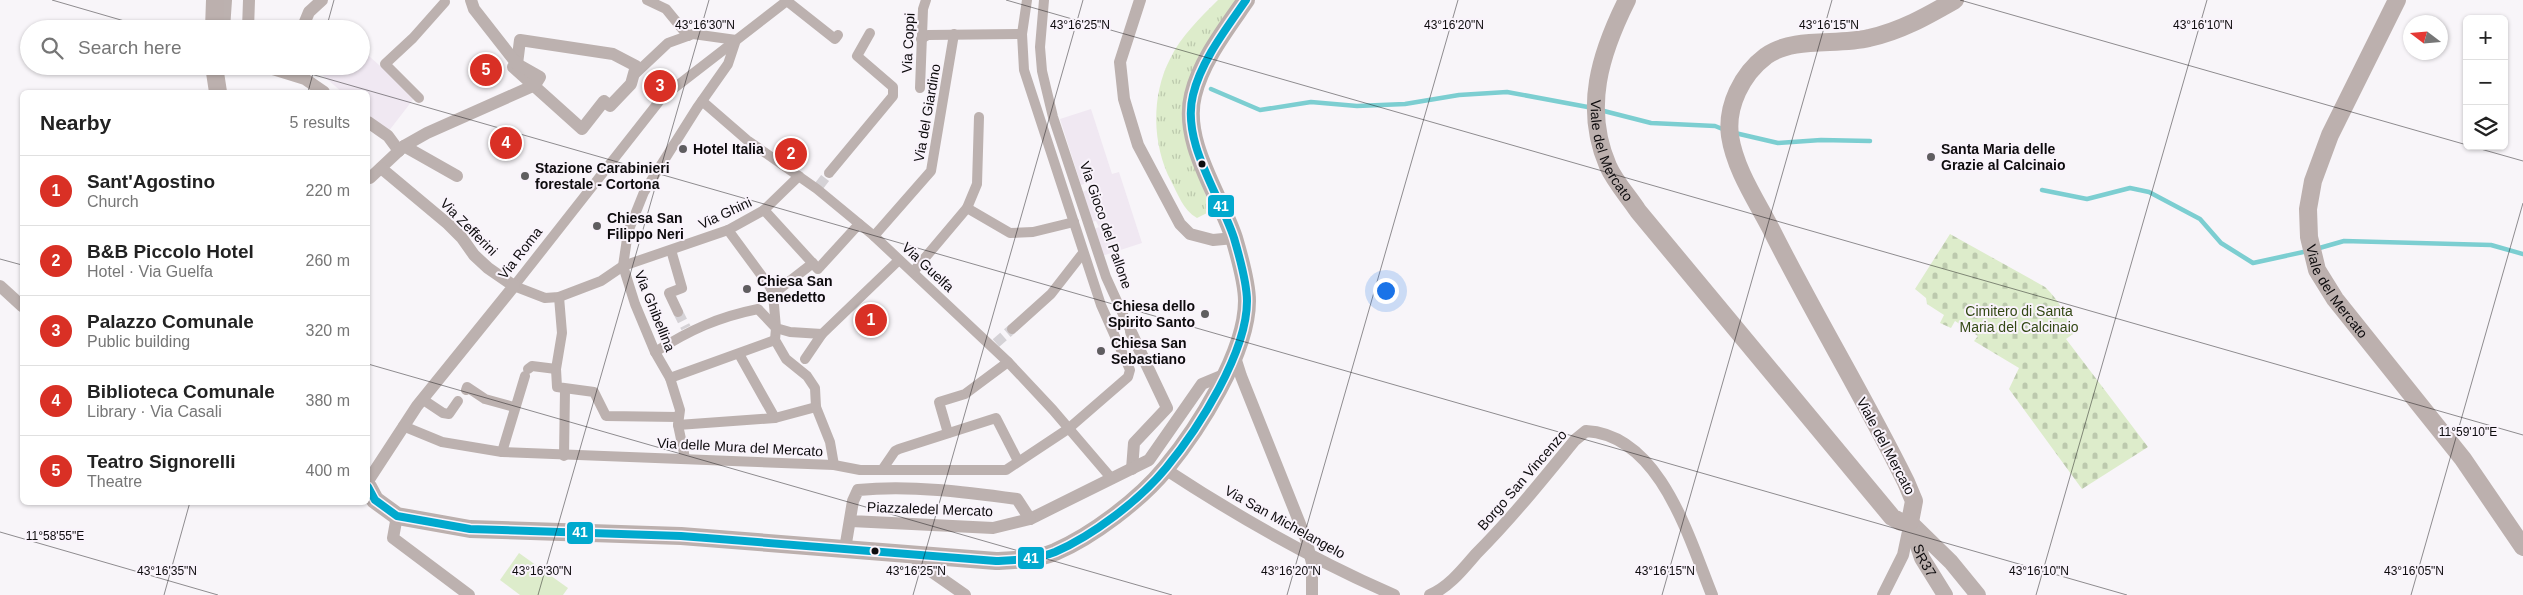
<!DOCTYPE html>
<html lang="en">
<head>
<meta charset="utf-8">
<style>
	:root { --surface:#fff; --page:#f6f6f6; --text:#222; --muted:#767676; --line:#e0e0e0; --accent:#d93025 }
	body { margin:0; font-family:Arial,sans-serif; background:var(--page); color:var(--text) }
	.controls { position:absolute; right:15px; top:15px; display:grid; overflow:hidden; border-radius:8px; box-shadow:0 1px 4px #0004 }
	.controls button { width:45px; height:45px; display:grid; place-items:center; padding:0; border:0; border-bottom:1px solid var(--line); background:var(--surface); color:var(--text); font:25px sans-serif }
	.compass { position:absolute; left:2403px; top:15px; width:45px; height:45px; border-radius:50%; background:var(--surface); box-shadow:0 1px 4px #0004; rotate:286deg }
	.you { position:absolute; left:1385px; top:290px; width:18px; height:18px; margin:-12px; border:4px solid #fff; border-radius:50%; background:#1a73e8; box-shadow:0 0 0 8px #1a73e833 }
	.badge { display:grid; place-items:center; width:32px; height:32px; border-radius:50%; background:var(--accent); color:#fff; font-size:16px; font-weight:700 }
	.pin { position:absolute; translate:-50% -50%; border:2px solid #fff; box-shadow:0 1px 5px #0006 }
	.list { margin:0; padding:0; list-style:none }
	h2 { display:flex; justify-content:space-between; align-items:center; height:65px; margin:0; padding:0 20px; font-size:21px }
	h2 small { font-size:16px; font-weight:400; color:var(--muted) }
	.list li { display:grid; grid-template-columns:32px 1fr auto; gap:15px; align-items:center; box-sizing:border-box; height:70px; padding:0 20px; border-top:1px solid var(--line) }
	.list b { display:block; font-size:19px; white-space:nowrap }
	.list p { margin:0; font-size:16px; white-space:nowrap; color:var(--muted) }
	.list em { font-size:16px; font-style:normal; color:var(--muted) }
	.icon { flex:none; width:28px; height:28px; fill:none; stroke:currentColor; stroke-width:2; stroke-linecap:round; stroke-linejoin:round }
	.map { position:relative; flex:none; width:2523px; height:595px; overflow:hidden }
	.search { position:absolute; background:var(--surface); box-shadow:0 1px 4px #0004; left:20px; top:20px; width:350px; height:55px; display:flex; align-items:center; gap:12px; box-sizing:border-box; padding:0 18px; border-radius:28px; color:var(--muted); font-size:19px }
	.panel { position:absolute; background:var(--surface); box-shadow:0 1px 4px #0004; left:20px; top:90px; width:350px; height:415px; border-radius:8px }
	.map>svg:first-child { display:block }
	.built { fill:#f0e8f2 }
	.grass { fill:url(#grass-tufts) }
	.cemetery { fill:url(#cemetery-stones) }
	.garden { fill:#ddeccb }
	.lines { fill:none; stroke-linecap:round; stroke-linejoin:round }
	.stream { stroke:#7cced1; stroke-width:4.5 }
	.pedestrian-tunnel { stroke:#d5d2d6; stroke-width:10; stroke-dasharray:10 5; stroke-linecap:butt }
	.pedestrian { stroke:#bcb1af; stroke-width:10 }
	.minor { stroke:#bcb1af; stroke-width:12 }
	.tertiary { stroke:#bcb1af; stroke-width:16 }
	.secondary { stroke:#bcb0ae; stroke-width:18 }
	.bus-1-casing { stroke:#f9f3fb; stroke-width:11 }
	.bus-1 { stroke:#00a9ce; stroke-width:8 }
	.ticks { fill:none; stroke:#0d0b0d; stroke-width:1; stroke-opacity:0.45 }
	.poi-dot { fill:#5f5d60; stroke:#f9f3fb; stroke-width:2 }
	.bus-dot { fill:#0d0b0d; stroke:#f9f3fb; stroke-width:2 }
	.labels { text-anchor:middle; stroke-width:4; stroke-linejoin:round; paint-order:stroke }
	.street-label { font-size:14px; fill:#0d0b0d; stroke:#f9f3fb }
	.poi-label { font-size:14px; font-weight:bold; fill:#0d0b0d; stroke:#f9f3fb; text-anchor:start }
	.park-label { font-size:14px; fill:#334814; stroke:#f9f3fb }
	.ticks-label { font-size:12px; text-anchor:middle; fill:#0d0b0d; stroke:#f9f3fb; stroke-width:4; stroke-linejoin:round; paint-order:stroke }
	.line-badge { stroke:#f9f3fb; stroke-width:2 }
	.badge-label { font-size:14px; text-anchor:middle; font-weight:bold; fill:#fff }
</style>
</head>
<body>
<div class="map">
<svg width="2523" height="595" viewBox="0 0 2523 595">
	<defs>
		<pattern id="grass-tufts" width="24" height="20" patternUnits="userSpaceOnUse" patternTransform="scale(1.25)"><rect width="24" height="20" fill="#ddeccb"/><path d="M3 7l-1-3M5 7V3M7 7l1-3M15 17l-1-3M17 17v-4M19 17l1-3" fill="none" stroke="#bcc9ad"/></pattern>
		<pattern id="cemetery-stones" width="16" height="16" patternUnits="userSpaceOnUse" patternTransform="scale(1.25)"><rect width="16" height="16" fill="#ddeccb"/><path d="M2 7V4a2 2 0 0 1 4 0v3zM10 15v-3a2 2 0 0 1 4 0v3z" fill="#bcc9ad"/></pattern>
	</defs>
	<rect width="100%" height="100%" fill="#f8f5f9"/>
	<g class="built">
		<polygon points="361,49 415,97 388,132 368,114 368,92 342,92 312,66 361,66"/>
		<polygon points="1091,109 1112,174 1119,172 1142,243 1102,256 1094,229 1099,227 1096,221 1092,222 1082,192 1092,188 1090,182 1081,185 1060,119"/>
	</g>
	<path class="grass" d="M1218 0H1236C1209 42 1171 88 1186 140 1192 163 1202 184 1210 206L1207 213 1197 218C1183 210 1178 194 1171 181 1152 144 1151 96 1170 59 1181 36 1200 18 1218 0Z"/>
	<path class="cemetery" d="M1950 234 2045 287C2059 300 2066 315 2073 334L2066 339 2148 447 2082 489 2009 389 2019 368 1974 341 1978 336 1955 321 1951 328 1940 323 1944 315 1927 304 1926 298 1915 289Z"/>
	<polygon class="garden" points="519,553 568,588 563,595 520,595 500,580"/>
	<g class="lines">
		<g class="stream">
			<polyline points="1211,89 1260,110 1311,102 1357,106 1405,104 1459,95 1507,92 1593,108"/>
			<polyline points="1600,110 1651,123 1715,126 1725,130"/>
			<polyline points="1735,133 1778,143 1821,140 1870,141"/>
			<polyline points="2042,190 2087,199 2130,188 2149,192 2200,219 2221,243 2253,263 2308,251"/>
			<polyline points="2316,249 2344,241 2491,245 2523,254"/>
		</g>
		<g class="pedestrian-tunnel">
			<polyline points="819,186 829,173"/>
			<polyline points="678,312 686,328"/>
			<polyline points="996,343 1012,329"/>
		</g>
		<g class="pedestrian">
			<polyline points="647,0 666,9 688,36"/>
			<polyline points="1044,0 1040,47 1042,71 1053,117 1106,277 1131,332"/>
			<polyline points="787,1 835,39 838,35"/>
			<polyline points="921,39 928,35 1022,34"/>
			<polyline points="634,75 668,43 693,34 736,40"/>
			<polyline points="920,88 923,9 926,0"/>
			<polyline points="673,89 788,0"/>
			<polyline points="419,98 385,64 413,38 445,2"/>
			<polyline points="661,99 514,286 545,298 559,297 601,281 623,266 728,230 764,210 799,176"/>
			<polyline points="702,101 747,140 817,189 874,236 1008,362 1053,410 1112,479"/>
			<polyline points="829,173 893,96 893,87 857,56 870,33"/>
			<polyline points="967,208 1010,233 1033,232 1074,222"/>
			<polyline points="764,210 818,269 859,224"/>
			<polyline points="728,230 770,287 773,294 813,263"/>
			<polyline points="874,236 931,171 954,34"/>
			<polyline points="671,250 682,288 669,293 678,312"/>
			<polyline points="913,272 967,208 977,184 979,117"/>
			<polyline points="773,294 776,328 790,332 822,334"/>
			<polyline points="1012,329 1051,294 1083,253"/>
			<path d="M655 352C690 330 718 317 758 309L776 328 775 340 786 359 807 376 815 388 816 407 830 442 834 465"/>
			<polyline points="739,354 775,418"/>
			<polyline points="805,359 822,334 899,260"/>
			<polyline points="528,369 532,366 556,369 562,333 559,297"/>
			<polyline points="556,369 557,387 594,392 606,416 678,417"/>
			<polyline points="670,378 775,340"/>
			<polyline points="466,390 467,387 485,399 514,407"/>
			<polyline points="422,399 443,413 449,414 458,401"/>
			<polyline points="678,425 775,418 816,407"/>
			<polyline points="403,426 442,442 502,452 834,465 860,470 1006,470 1068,429 1128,377 1130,370 1101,305 1024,70 1022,34 1027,0"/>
			<polyline points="948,433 939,402 965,394 1008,362"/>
			<polyline points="502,452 525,376"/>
			<polyline points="564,456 565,390"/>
			<polyline points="685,458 678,425 680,410 670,378 655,352 635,304 623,266 628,232 644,192 697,108 728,64 736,40"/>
			<polyline points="882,470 895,451 899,449 996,418 1018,461"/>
		</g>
		<g class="minor">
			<polyline points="1140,0 1120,62 1124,99 1138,145 1180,224 1190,234 1213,240 1234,238"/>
			<polyline points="224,29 226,0"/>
			<polyline points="248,29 249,0"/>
			<polyline points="302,29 309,12 322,0"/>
			<polygon points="520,40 613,54 636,66 631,84 610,106 604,101 582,129 513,67 517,64"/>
			<polyline points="263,66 305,79 324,92"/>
			<polyline points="368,122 388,136 399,151"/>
			<polyline points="404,146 457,176"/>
			<polyline points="368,177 370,178 404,146 427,133 535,85 540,77 517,64 474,9 471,0"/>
			<polyline points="0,286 22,306"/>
			<polyline points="1131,332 1167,408 1134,443 1132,469"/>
			<polyline points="1234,354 1241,376 1306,539 1312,563 1312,595"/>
			<path d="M1165 469C1238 517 1314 560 1394 595"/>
			<polyline points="368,481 417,406 514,286 488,268 474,255 462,238 448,224 381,168"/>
			<polyline points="397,516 393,538 469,595"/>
			<polyline points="1030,519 1149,460 1202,384 1226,374"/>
			<path d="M845 549 853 501 858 490C911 485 965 492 1017 499L1030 519 993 528 851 521"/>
			<polyline points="910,554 925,567 965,595"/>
			<path d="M1430 595C1449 587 1463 569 1476 554 1512 518 1543 479 1575 440L1586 431C1660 435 1689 538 1712 595"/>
			<polyline points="1883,595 1903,555 1910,522"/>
		</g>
		<g class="tertiary">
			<polyline points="1910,522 1951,562 1978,595"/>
			<path id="s1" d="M1911 525 1922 558 1945 595"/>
		</g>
		<g class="secondary">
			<path id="s2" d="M1627 0C1600 54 1583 108 1608 166 1615 182 1629 197 1638 211L1892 517 1901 522H1910L1914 501 1906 482C1864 397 1814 315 1771 229 1756 200 1735 169 1730 136 1726 106 1742 74 1766 56 1794 36 1837 46 1869 38 1901 31 1927 16 1955 0"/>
			<path id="s3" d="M2397 0 2330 135 2313 181 2308 209 2309 237 2317 270 2335 299 2463 459 2523 547"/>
			<polyline points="214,29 215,0"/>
			<polyline points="214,66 218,92"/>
			<path d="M368 487 375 500 397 516 470 529 681 536 996 561C1016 560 1035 560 1055 552 1092 536 1140 500 1166 468 1198 429 1247 353 1247 301 1247 284 1239 255 1234 238 1220 195 1181 142 1193 95 1201 61 1226 29 1246 0"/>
		</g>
		<defs>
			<path id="bus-1" d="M368 487 375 500 397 516 470 529 681 536 996 561C1016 560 1035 560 1055 552 1092 536 1140 500 1166 468 1198 429 1247 353 1247 301 1247 284 1239 255 1234 238 1220 195 1181 142 1193 95 1201 61 1226 29 1246 0"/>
		</defs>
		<use href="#bus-1" class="bus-1-casing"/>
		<use href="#bus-1" class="bus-1"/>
	</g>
	<path class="ticks" d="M52 0 152 29M1006 0 2523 435M1960 0 2467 145M326 29 334 0M283 66 2127 595M308 92 315 66M2470 146 2523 161M0 259 22 265M368 364 1172 595M0 532 218 595M164 595 190 502M538 595 709 0M913 595 1083 0M1287 595 1458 0M1662 595 1832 0M2036 595 2207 0M2411 595 2523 203"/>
	<g class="poi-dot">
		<circle cx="683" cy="149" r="5"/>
		<circle cx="1931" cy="157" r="5"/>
		<circle cx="525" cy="176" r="5"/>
		<circle cx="597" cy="226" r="5"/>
		<circle cx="747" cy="289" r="5"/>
		<circle cx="1205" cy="314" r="5"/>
		<circle cx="1101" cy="351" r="5"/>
	</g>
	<g class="bus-dot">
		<circle cx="1202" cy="164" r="4.5"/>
		<circle cx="875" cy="551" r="4.5"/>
	</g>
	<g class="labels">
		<g class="street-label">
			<text transform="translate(908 43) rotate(-87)" y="5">Via Coppi</text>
			<text transform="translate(927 113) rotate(-80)" y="5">Via del Giardino</text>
			<text dy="5" stroke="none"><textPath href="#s2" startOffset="159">Viale del Mercato</textPath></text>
			<text transform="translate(725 213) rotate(-25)" y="5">Via Ghini</text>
			<text transform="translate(1106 225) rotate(71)" y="5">Via Gioco del Pallone</text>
			<text transform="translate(469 227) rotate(45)" y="5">Via Zefferini</text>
			<text transform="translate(520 253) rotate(-52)" y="5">Via Roma</text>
			<text transform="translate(928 267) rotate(43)" y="5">Via Guelfa</text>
			<text dy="5" stroke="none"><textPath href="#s3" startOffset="318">Viale del Mercato</textPath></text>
			<text transform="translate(655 311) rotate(68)" y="5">Via Ghibellina</text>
			<text transform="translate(1886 446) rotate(62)" y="5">Viale del Mercato</text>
			<text transform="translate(740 447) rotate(3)" y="5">Via delle Mura del Mercato</text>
			<text transform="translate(1522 480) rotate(-49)" y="5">Borgo San Vincenzo</text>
			<text transform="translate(930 509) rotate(2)" y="5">Piazzaledel Mercato</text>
			<text transform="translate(1285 522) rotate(29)" y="5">Via San Michelangelo</text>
			<text dy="5" stroke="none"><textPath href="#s1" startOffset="38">SR37</textPath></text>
		</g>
		<g class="poi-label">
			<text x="693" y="154">Hotel Italia</text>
			<text x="1941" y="154">Santa Maria delle<tspan x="1941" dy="16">Grazie al Calcinaio</tspan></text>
			<text x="535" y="173">Stazione Carabinieri<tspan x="535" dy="16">forestale - Cortona</tspan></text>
			<text x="607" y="223">Chiesa San<tspan x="607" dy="16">Filippo Neri</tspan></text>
			<text x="757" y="286">Chiesa San<tspan x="757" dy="16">Benedetto</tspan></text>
			<text x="1195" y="311" text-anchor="end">Chiesa dello<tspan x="1195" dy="16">Spirito Santo</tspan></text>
			<text x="1111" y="348">Chiesa San<tspan x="1111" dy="16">Sebastiano</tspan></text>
		</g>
		<g class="park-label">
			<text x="2019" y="316">Cimitero di Santa<tspan x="2019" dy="16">Maria del Calcinaio</tspan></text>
		</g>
	</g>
	<g class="ticks-label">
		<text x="705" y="29">43°16'30"N</text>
		<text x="1080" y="29">43°16'25"N</text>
		<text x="1454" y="29">43°16'20"N</text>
		<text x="1829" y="29">43°16'15"N</text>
		<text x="2203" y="29">43°16'10"N</text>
		<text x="2468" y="436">11°59'10"E</text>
		<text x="55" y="540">11°58'55"E</text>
		<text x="167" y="575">43°16'35"N</text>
		<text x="542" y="575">43°16'30"N</text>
		<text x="916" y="575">43°16'25"N</text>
		<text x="1291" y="575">43°16'20"N</text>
		<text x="1665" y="575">43°16'15"N</text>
		<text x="2039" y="575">43°16'10"N</text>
		<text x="2414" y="575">43°16'05"N</text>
	</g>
	<g class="line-badge">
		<rect x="1207" y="194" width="28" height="24" rx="5" fill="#00a9ce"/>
		<rect x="566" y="521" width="28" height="24" rx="5" fill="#00a9ce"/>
		<rect x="1017" y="546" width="28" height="24" rx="5" fill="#00a9ce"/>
	</g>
	<g class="badge-label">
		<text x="1221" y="211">41</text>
		<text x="580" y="537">41</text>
		<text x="1031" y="563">41</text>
	</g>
</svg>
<div class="controls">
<button>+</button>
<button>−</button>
<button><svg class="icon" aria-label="layers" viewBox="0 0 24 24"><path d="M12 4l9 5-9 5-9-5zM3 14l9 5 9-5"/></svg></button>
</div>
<svg class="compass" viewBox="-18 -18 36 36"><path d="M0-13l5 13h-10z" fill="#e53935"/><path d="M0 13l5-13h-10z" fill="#767676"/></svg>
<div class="you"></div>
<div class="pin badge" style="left:871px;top:320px">1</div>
<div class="pin badge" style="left:791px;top:154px">2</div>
<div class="pin badge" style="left:660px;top:86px">3</div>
<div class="pin badge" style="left:506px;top:143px">4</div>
<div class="pin badge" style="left:486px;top:70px">5</div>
<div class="search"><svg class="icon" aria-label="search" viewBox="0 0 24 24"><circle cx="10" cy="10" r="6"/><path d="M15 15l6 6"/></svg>Search here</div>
<section class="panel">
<h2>Nearby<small>5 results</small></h2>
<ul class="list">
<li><span class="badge">1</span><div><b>Sant'Agostino</b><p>Church</p></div><em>220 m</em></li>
<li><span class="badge">2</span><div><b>B&amp;B Piccolo Hotel</b><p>Hotel · Via Guelfa</p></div><em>260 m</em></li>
<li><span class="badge">3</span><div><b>Palazzo Comunale</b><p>Public building</p></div><em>320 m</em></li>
<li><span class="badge">4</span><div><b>Biblioteca Comunale</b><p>Library · Via Casali</p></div><em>380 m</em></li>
<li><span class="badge">5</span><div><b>Teatro Signorelli</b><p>Theatre</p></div><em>400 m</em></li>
</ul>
</section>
</div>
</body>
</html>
